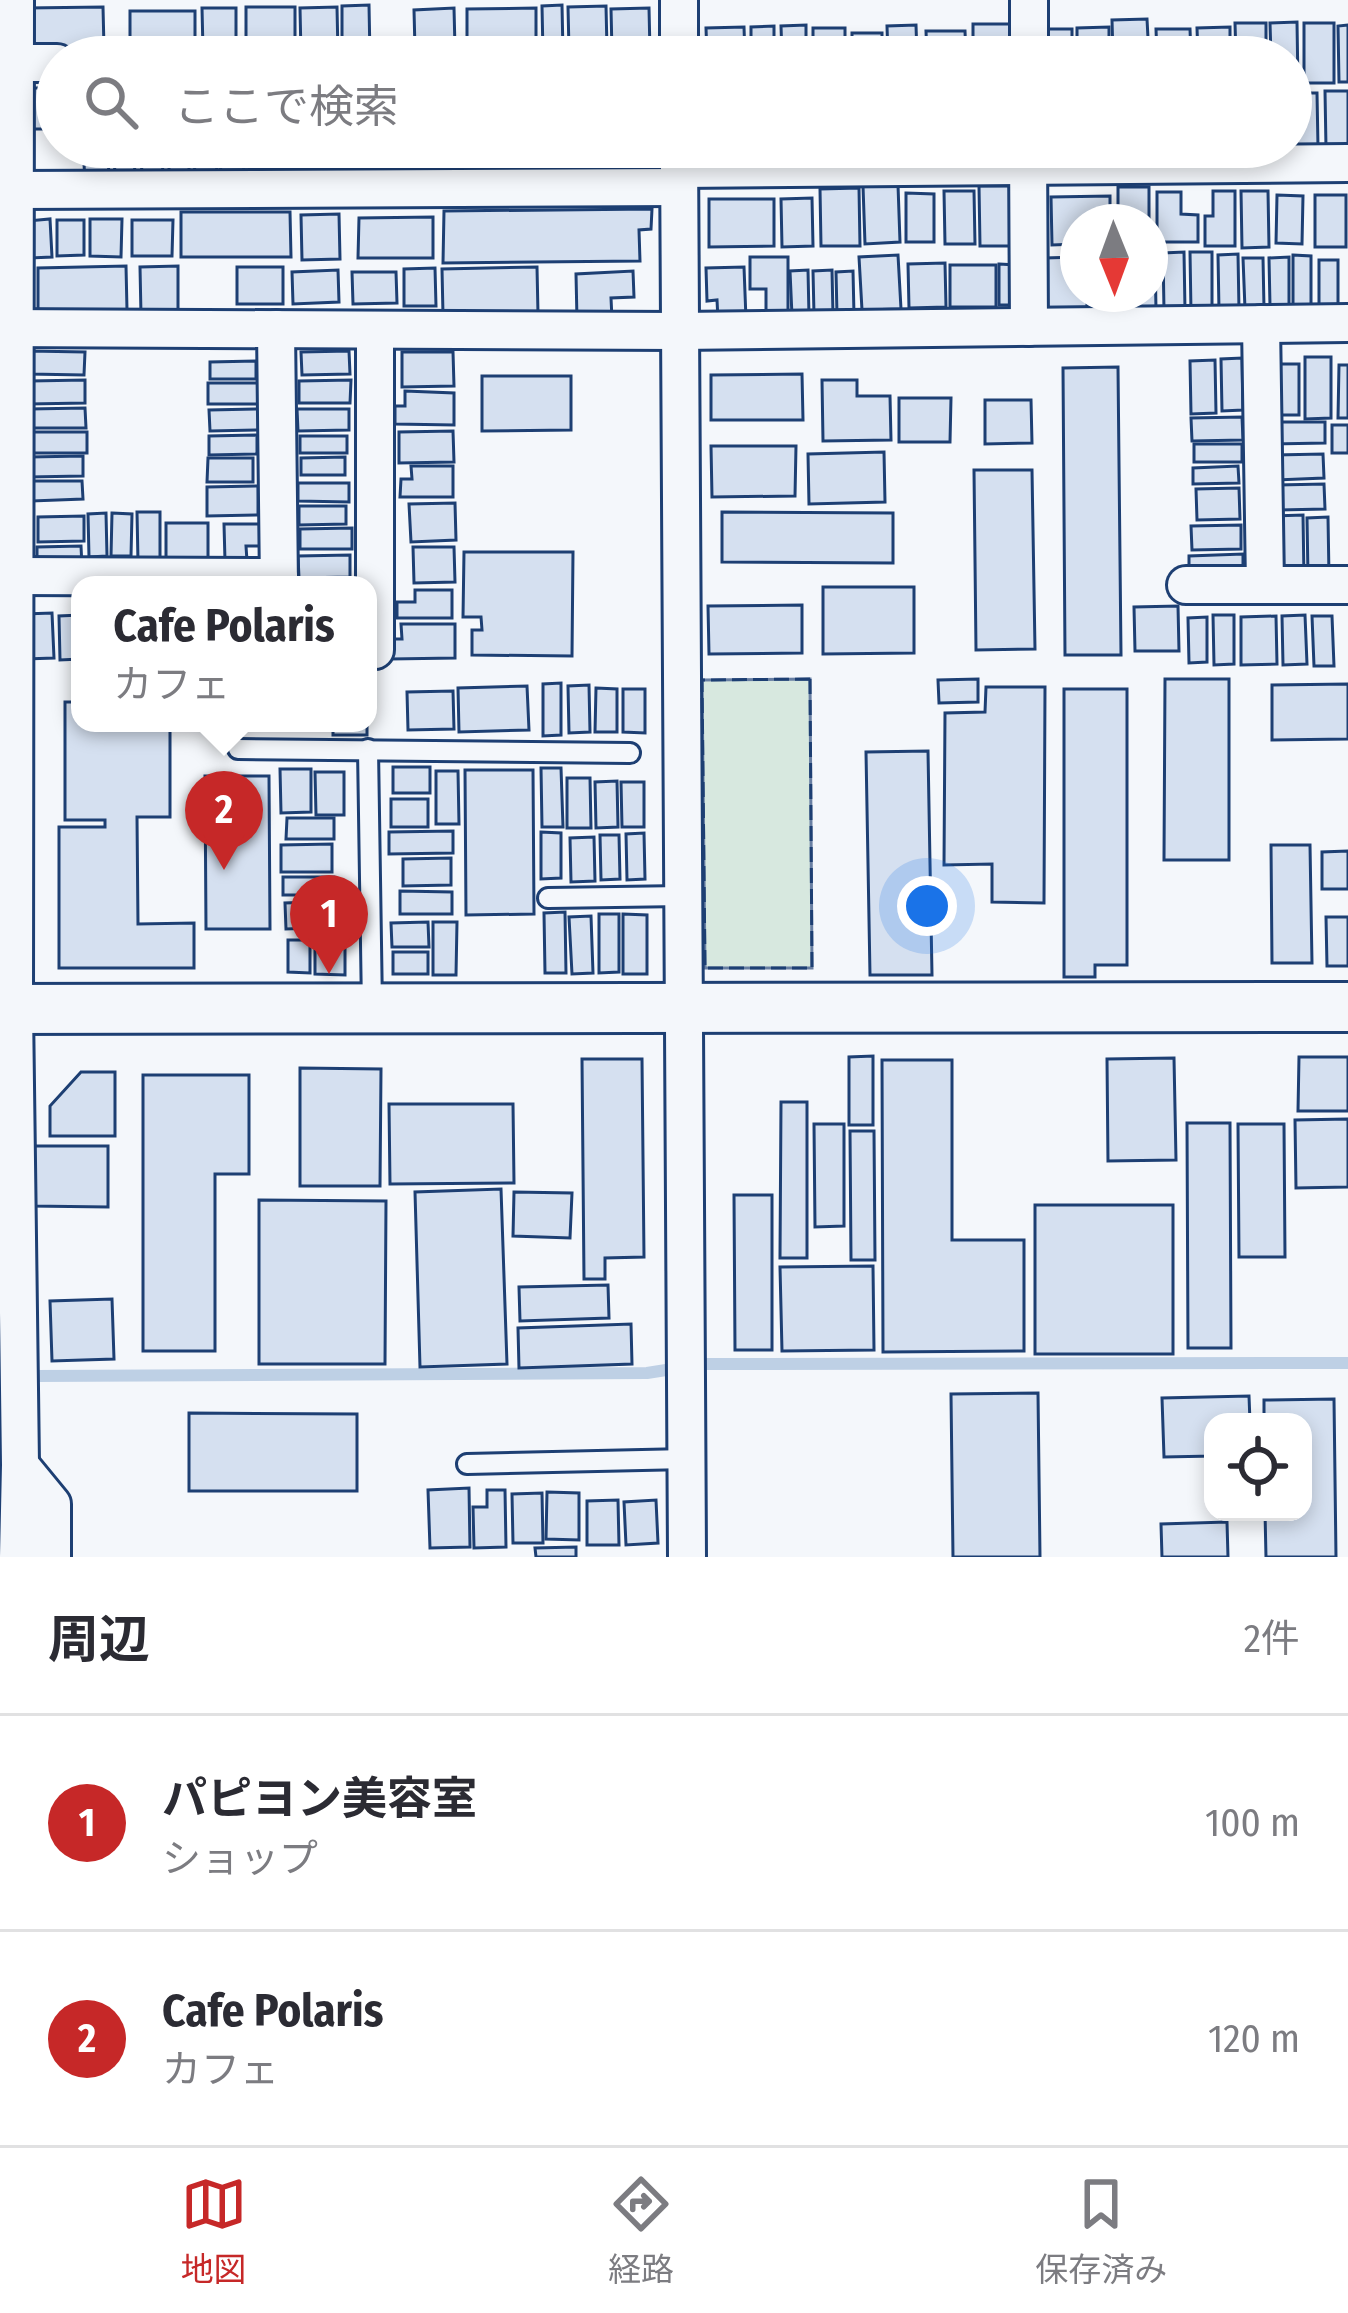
<!DOCTYPE html>
<html lang="ja">
<head>
<meta charset="utf-8">
<style>
	:root { --surface:#fff; --page:#f2f2f3; --text:#2b2b33; --muted:#7c7c81; --line:#e1e1e2; --accent:#c62828 }
	body { margin:0; font-family:"Fira Sans Condensed","Noto Sans JP",sans-serif; background:var(--page); color:var(--text) }
	.controls { position:absolute; right:36px; bottom:36px; display:grid; overflow:hidden; border-radius:24px; box-shadow:0 6px 18px #0003 }
	.controls button { width:108px; height:108px; display:grid; place-items:center; padding:0; border:0; border-bottom:3px solid var(--line); background:var(--surface); color:var(--text); font:60px sans-serif }
	.compass { position:absolute; left:1060px; top:204px; width:108px; height:108px; border-radius:50%; background:var(--surface); box-shadow:0 6px 18px #0003; rotate:179deg }
	.you { position:absolute; left:927px; top:906px; width:42px; height:42px; margin:-30px; border:9px solid #fff; border-radius:50%; background:#1a73e8; box-shadow:0 0 0 18px #1a73e833 }
	.badge { display:grid; place-items:center; width:78px; height:78px; border-radius:50%; background:var(--accent); color:#fff; font-size:39px; font-weight:700 }
	.pin { position:absolute; translate:-50% -99px; filter:drop-shadow(0 3px 6px #0008) }
	.pin::after { content:''; position:absolute; top:63px; width:42px; height:36px; background:inherit; clip-path:polygon(0 0,100% 0,50% 100%) }
	.popup { position:absolute; left:71px; top:576px; width:306px; height:156px; box-sizing:border-box; display:grid; place-content:center; border-radius:24px; background:var(--surface); filter:drop-shadow(0 3px 9px #0005); font-size:39px; white-space:nowrap; color:var(--muted) }
	.popup b { font-size:45px; color:var(--text) }
	.popup::after { content:''; position:absolute; left:50%; top:100%; margin-left:-24px; border:24px solid transparent; border-top-color:var(--surface) }
	.list { margin:0; padding:0; list-style:none }
	h2 { display:flex; justify-content:space-between; align-items:center; height:156px; margin:0; padding:0 48px; font-size:51px }
	h2 small { font-size:39px; font-weight:400; color:var(--muted) }
	.list li { display:grid; grid-template-columns:78px 1fr auto; gap:36px; align-items:center; box-sizing:border-box; height:216px; padding:0 48px; border-top:3px solid var(--line) }
	.list b { display:block; font-size:45px; white-space:nowrap }
	.list p { margin:0; font-size:39px; white-space:nowrap; color:var(--muted) }
	.list em { font-size:39px; font-style:normal; color:var(--muted) }
	.icon { flex:none; width:66px; height:66px; fill:none; stroke:currentColor; stroke-width:2; stroke-linecap:round; stroke-linejoin:round }
	.map { position:relative; flex:none; width:1348px; height:1557px; overflow:hidden }
	.search { position:absolute; background:var(--surface); box-shadow:0 6px 18px #0003; left:36px; right:36px; top:36px; height:132px; display:flex; align-items:center; gap:30px; box-sizing:border-box; padding:0 42px; border-radius:66px; color:var(--muted); font-size:45px }
	.sheet { height:588px; background:var(--surface) }
	nav { display:flex; justify-content:space-around; align-items:center; box-sizing:border-box; height:168px; border-top:3px solid var(--line); background:var(--surface); font-size:33px; color:var(--muted) }
	nav a { display:grid; justify-items:center; gap:6px }
	nav .on { color:var(--accent) }
	.map>svg:first-child { display:block }
	.green { fill:#d7e8df; stroke:#687fa3; stroke-width:3 }
	.lines { fill:none; stroke-linecap:round; stroke-linejoin:round }
	.stream { stroke:#bed0e5; stroke-width:12 }
	.building { fill:#d5e0f0; stroke:#1d3f73; stroke-width:3 }
	.lane-casing { stroke:#1d3f73; stroke-width:24 }
	.street-casing { stroke:#1d3f73; stroke-width:42 }
	.secondary-casing { stroke:#1d3f73; stroke-width:54 }
	.lane { stroke:#f4f7fb; stroke-width:18 }
	.street { stroke:#f4f7fb; stroke-width:36 }
	.secondary { stroke:#f4f7fb; stroke-width:48 }
	.fence { stroke:#1d3f73; stroke-width:3; stroke-dasharray:15 6; stroke-linecap:butt }
</style>
</head>
<body>
<div class="map">
<svg width="1348" height="1557" viewBox="0 0 1348 1557">
	<rect width="100%" height="100%" fill="#f4f7fb"/>
	<polygon class="green" points="810,679 812,968 705,968 702,680"/>
	<g class="lines">
		<polyline class="stream" points="35,1376 647,1373 704,1364 1348,1363"/>
	</g>
	<g class="building">
		<polygon points="369,5 370,57 342,57 342,6"/>
		<polygon points="562,5 563,53 543,54 542,6"/>
		<polygon points="606,6 607,49 569,50 568,7"/>
		<polygon points="103,7 104,48 28,49 27,8"/>
		<polygon points="246,7 295,7 295,49 246,48"/>
		<polygon points="337,7 338,54 301,55 300,8"/>
		<polygon points="202,8 236,8 236,51 203,50"/>
		<polygon points="454,8 455,48 415,49 414,10"/>
		<polygon points="536,8 536,48 467,49 467,9"/>
		<polygon points="649,8 650,52 612,52 611,9"/>
		<rect x="130" y="11" width="65" height="43"/>
		<polygon points="1147,19 1149,57 1113,57 1112,20"/>
		<polygon points="1297,22 1298,85 1291,85 1291,57 1271,57 1270,23"/>
		<polygon points="1235,23 1266,23 1266,57 1236,57"/>
		<rect x="1304" y="23" width="30" height="60"/>
		<rect x="973" y="24" width="38" height="33"/>
		<polygon points="806,25 806,57 782,57 781,26"/>
		<polygon points="916,25 917,57 888,57 887,26"/>
		<polygon points="1348,25 1348,82 1339,82 1338,26"/>
		<polygon points="774,26 774,57 751,57 751,27"/>
		<polygon points="744,27 745,57 707,57 706,28"/>
		<polygon points="1109,27 1109,57 1077,57 1077,28"/>
		<polygon points="1230,27 1230,57 1198,57 1197,28"/>
		<rect x="813" y="28" width="32" height="29"/>
		<rect x="1043" y="29" width="29" height="28"/>
		<polygon points="1156,29 1190,29 1191,57 1157,57"/>
		<polygon points="926,31 965,31 966,57 927,57"/>
		<rect x="852" y="33" width="30" height="24"/>
		<rect x="29" y="88" width="28" height="41"/>
		<polygon points="1325,91 1348,91 1348,147 1326,148"/>
		<polygon points="1291,93 1317,93 1318,147 1291,147"/>
		<polygon points="83,147 108,147 109,180 85,181"/>
		<polygon points="114,147 134,147 135,179 115,179"/>
		<polygon points="141,147 162,147 163,179 142,179"/>
		<rect x="169" y="147" width="20" height="31"/>
		<polygon points="194,147 216,147 217,180 195,181"/>
		<polygon points="220,147 243,147 244,179 221,179"/>
		<polygon points="354,147 398,147 398,179 355,180"/>
		<polygon points="402,147 442,147 444,178 404,180"/>
		<polygon points="448,147 514,147 515,178 449,180"/>
		<rect x="537" y="147" width="40" height="32"/>
		<polygon points="625,147 654,147 655,174 626,175"/>
		<polygon points="898,185 900,242 865,244 863,186"/>
		<polygon points="979,186 1012,186 1013,246 980,246"/>
		<rect x="1118" y="187" width="31" height="35"/>
		<polygon points="859,188 860,246 821,246 820,189"/>
		<polygon points="944,191 974,191 975,244 945,244"/>
		<polygon points="1213,191 1235,191 1235,246 1205,246 1205,216 1213,216"/>
		<polygon points="1241,191 1268,191 1269,247 1242,248"/>
		<polygon points="1157,192 1181,192 1181,214 1198,215 1198,242 1157,242"/>
		<polygon points="906,193 934,194 934,242 906,242"/>
		<polygon points="1277,195 1303,196 1302,244 1276,243"/>
		<rect x="1315" y="195" width="31" height="52"/>
		<polygon points="1110,196 1110,222 1078,222 1078,244 1052,245 1051,197"/>
		<polygon points="812,198 813,246 782,247 781,199"/>
		<polygon points="709,199 774,199 774,246 709,247"/>
		<polygon points="652,209 651,229 639,230 640,261 443,263 444,211"/>
		<polygon points="181,212 290,212 291,257 181,257"/>
		<polygon points="339,214 340,259 302,260 301,215"/>
		<polygon points="433,217 433,258 358,258 359,218"/>
		<polygon points="50,219 52,257 30,258 27,221"/>
		<polygon points="90,219 122,219 121,257 90,256"/>
		<polygon points="57,220 84,220 84,255 57,256"/>
		<polygon points="132,220 173,220 172,256 132,256"/>
		<polygon points="1184,252 1185,310 1164,310 1163,253"/>
		<polygon points="1190,252 1212,252 1212,311 1191,312"/>
		<polygon points="1150,253 1155,253 1156,310 1111,311 1110,294 1150,294"/>
		<polygon points="1238,254 1239,310 1219,311 1218,255"/>
		<polygon points="898,255 901,309 862,310 859,257"/>
		<polygon points="1293,255 1311,256 1311,306 1293,305"/>
		<polygon points="750,257 788,257 788,314 766,314 766,289 750,289"/>
		<polygon points="1078,257 1078,294 1087,294 1087,309 1046,310 1045,258"/>
		<polygon points="1289,257 1289,306 1270,306 1269,258"/>
		<polygon points="1243,258 1263,258 1264,308 1245,309"/>
		<rect x="1319" y="260" width="19" height="47"/>
		<polygon points="945,263 946,307 909,308 908,264"/>
		<polygon points="999,264 1016,265 1016,305 999,305"/>
		<rect x="950" y="265" width="46" height="42"/>
		<polygon points="126,266 127,310 38,311 38,268"/>
		<polygon points="178,266 178,315 141,315 140,267"/>
		<rect x="237" y="267" width="46" height="37"/>
		<polygon points="537,267 538,314 443,315 442,269"/>
		<polygon points="744,267 746,319 718,320 717,300 707,301 706,268"/>
		<polygon points="435,268 436,306 404,306 404,269"/>
		<polygon points="338,270 339,302 293,304 292,272"/>
		<polygon points="808,270 809,316 792,316 790,271"/>
		<polygon points="832,270 833,315 814,315 813,271"/>
		<polygon points="633,271 634,297 611,298 612,319 577,320 576,274"/>
		<polygon points="853,271 854,315 837,315 836,272"/>
		<polygon points="352,272 396,272 397,303 353,304"/>
		<polygon points="29,351 85,352 84,375 29,374"/>
		<polygon points="349,351 350,374 302,375 301,352"/>
		<polygon points="402,352 453,352 454,386 402,387"/>
		<polygon points="1305,357 1331,357 1331,418 1305,419"/>
		<polygon points="1242,358 1243,410 1222,411 1221,359"/>
		<polygon points="1215,360 1216,413 1191,414 1190,361"/>
		<polygon points="256,361 256,379 210,379 210,362"/>
		<rect x="1273" y="364" width="26" height="51"/>
		<polygon points="1339,365 1348,365 1348,418 1338,418"/>
		<polygon points="1118,367 1121,655 1065,655 1063,368"/>
		<polygon points="802,374 803,420 711,420 711,375"/>
		<polygon points="482,376 571,376 571,430 482,431"/>
		<polygon points="85,380 85,403 29,404 30,381"/>
		<polygon points="351,380 350,403 299,403 299,381"/>
		<polygon points="822,380 857,380 857,396 890,396 891,440 823,441"/>
		<polygon points="208,383 260,383 261,404 208,404"/>
		<polygon points="405,391 454,393 454,425 395,424 395,406 405,406"/>
		<polygon points="899,398 951,398 950,442 899,442"/>
		<polygon points="985,400 1031,400 1032,443 985,444"/>
		<polygon points="85,408 86,428 29,428 30,409"/>
		<polygon points="258,409 259,430 210,431 209,410"/>
		<polygon points="297,409 349,409 349,430 298,431"/>
		<polygon points="1242,417 1243,440 1192,441 1191,418"/>
		<polygon points="1272,422 1325,422 1325,443 1272,444"/>
		<rect x="1332" y="425" width="16" height="28"/>
		<polygon points="453,431 454,462 399,463 399,432"/>
		<rect x="30" y="432" width="57" height="21"/>
		<polygon points="257,435 257,454 209,455 209,436"/>
		<rect x="300" y="436" width="47" height="17"/>
		<rect x="1194" y="444" width="48" height="18"/>
		<polygon points="711,446 796,446 795,496 712,497"/>
		<polygon points="884,452 885,502 809,504 808,454"/>
		<polygon points="1323,454 1324,478 1276,480 1275,455"/>
		<polygon points="83,456 83,476 29,477 29,457"/>
		<polygon points="345,457 345,475 301,475 301,458"/>
		<polygon points="208,458 253,458 253,482 207,482"/>
		<polygon points="411,466 453,466 453,497 400,497 401,479 412,479"/>
		<polygon points="1238,466 1239,483 1193,484 1193,468"/>
		<polygon points="974,470 1032,470 1035,649 976,650"/>
		<polygon points="31,481 82,481 83,499 32,501"/>
		<polygon points="298,483 349,483 349,502 298,501"/>
		<polygon points="1324,484 1325,509 1279,510 1278,485"/>
		<polygon points="258,486 258,515 207,516 207,487"/>
		<polygon points="1239,488 1240,519 1197,520 1196,489"/>
		<polygon points="455,503 456,540 411,542 409,504"/>
		<polygon points="299,506 346,506 346,524 299,525"/>
		<polygon points="137,512 160,512 160,563 138,562"/>
		<polygon points="722,512 893,513 893,563 722,562"/>
		<polygon points="106,513 107,556 89,557 88,514"/>
		<polygon points="112,513 132,514 131,556 111,556"/>
		<polygon points="1303,515 1304,578 1282,578 1273,516"/>
		<polygon points="84,516 84,541 38,542 38,517"/>
		<polygon points="1328,517 1329,576 1308,577 1307,518"/>
		<polygon points="166,523 208,523 208,565 166,564"/>
		<polygon points="224,524 260,524 261,546 246,546 247,561 225,561"/>
		<polygon points="1241,525 1241,549 1192,550 1191,526"/>
		<polygon points="352,528 352,549 300,549 300,529"/>
		<polygon points="81,546 82,567 37,567 37,547"/>
		<polygon points="413,547 454,547 455,582 414,583"/>
		<polygon points="464,552 573,552 572,656 472,655 472,630 482,630 481,617 463,617"/>
		<polygon points="1243,554 1243,574 1189,575 1189,556"/>
		<polygon points="350,555 350,577 299,578 298,556"/>
		<polygon points="823,587 914,587 914,653 823,654"/>
		<polygon points="415,590 452,590 452,618 397,618 397,602 415,602"/>
		<polygon points="802,605 802,653 709,654 708,606"/>
		<polygon points="1178,606 1179,651 1135,651 1134,607"/>
		<polygon points="52,613 54,658 25,659 24,614"/>
		<polygon points="80,615 80,659 60,660 59,616"/>
		<polygon points="1213,615 1234,615 1234,664 1214,665"/>
		<polygon points="1305,615 1307,664 1283,665 1282,616"/>
		<polygon points="1276,616 1277,664 1241,665 1241,617"/>
		<polygon points="1312,616 1332,616 1334,666 1314,666"/>
		<polygon points="1207,617 1207,662 1189,663 1188,618"/>
		<polygon points="401,624 455,624 455,658 391,659 391,639 402,639"/>
		<polygon points="978,679 978,702 939,703 938,680"/>
		<polygon points="1165,679 1229,679 1229,860 1164,860"/>
		<polygon points="561,683 561,735 543,736 543,684"/>
		<polygon points="1348,684 1348,739 1272,740 1272,685"/>
		<polygon points="589,685 590,732 569,733 568,686"/>
		<polygon points="527,686 529,730 459,732 458,688"/>
		<polygon points="986,687 1045,687 1044,903 992,902 992,864 944,865 945,713 985,712"/>
		<polygon points="596,688 617,689 617,732 595,732"/>
		<polygon points="623,689 645,689 645,733 623,732"/>
		<polygon points="1064,689 1127,689 1127,965 1095,965 1095,977 1064,977"/>
		<polygon points="453,691 454,729 408,730 407,692"/>
		<polygon points="65,702 80,702 80,723 170,723 170,817 137,817 138,924 194,923 194,968 59,968 59,827 105,827 105,820 65,820"/>
		<rect x="333" y="723" width="34" height="12"/>
		<polygon points="928,751 932,975 870,975 866,752"/>
		<rect x="393" y="767" width="37" height="26"/>
		<polygon points="541,768 561,768 563,827 542,827"/>
		<polygon points="280,769 311,769 311,812 281,813"/>
		<polygon points="465,770 533,770 534,914 466,915"/>
		<polygon points="436,771 458,771 459,824 436,824"/>
		<polygon points="315,772 344,772 344,815 316,815"/>
		<polygon points="205,776 269,776 270,929 206,929"/>
		<polygon points="567,778 590,778 591,828 567,828"/>
		<polygon points="617,781 618,827 596,828 595,782"/>
		<polygon points="621,782 644,782 644,827 622,827"/>
		<rect x="391" y="799" width="37" height="28"/>
		<polygon points="287,818 334,818 334,839 286,839"/>
		<polygon points="453,831 453,853 389,854 389,832"/>
		<polygon points="541,832 561,833 561,878 541,879"/>
		<polygon points="644,833 645,879 627,880 626,834"/>
		<polygon points="600,835 619,835 620,879 601,880"/>
		<polygon points="594,837 595,881 571,882 570,838"/>
		<polygon points="332,844 332,872 281,872 281,845"/>
		<polygon points="1271,845 1310,845 1312,963 1272,963"/>
		<polygon points="1348,851 1348,889 1322,889 1322,852"/>
		<polygon points="451,858 451,885 403,886 403,859"/>
		<polygon points="283,877 334,877 335,895 283,895"/>
		<polygon points="400,891 452,892 452,914 400,914"/>
		<polygon points="342,901 342,927 286,929 285,903"/>
		<polygon points="565,912 566,973 545,973 544,913"/>
		<polygon points="599,914 619,914 619,972 599,973"/>
		<polygon points="623,914 647,915 647,974 623,974"/>
		<polygon points="591,916 593,973 572,974 569,917"/>
		<polygon points="1326,917 1348,917 1348,966 1327,966"/>
		<polygon points="428,922 429,947 392,947 391,923"/>
		<polygon points="433,922 457,922 456,975 433,975"/>
		<polygon points="315,937 345,937 345,975 315,974"/>
		<polygon points="288,940 310,940 310,973 288,972"/>
		<rect x="393" y="952" width="35" height="22"/>
		<polygon points="873,1056 873,1125 849,1125 849,1057"/>
		<polygon points="1299,1057 1348,1057 1348,1111 1298,1111"/>
		<polygon points="1174,1058 1176,1160 1108,1161 1107,1059"/>
		<polygon points="582,1059 642,1059 644,1257 605,1258 605,1279 584,1279"/>
		<polygon points="882,1060 952,1060 952,1240 1024,1240 1024,1351 883,1352"/>
		<polygon points="300,1068 381,1069 380,1186 300,1186"/>
		<polygon points="81,1072 115,1072 115,1136 50,1136 50,1106"/>
		<polygon points="143,1075 249,1075 249,1174 215,1174 215,1351 143,1351"/>
		<polygon points="781,1102 807,1102 807,1258 780,1258"/>
		<polygon points="389,1104 513,1104 514,1183 390,1184"/>
		<polygon points="1348,1119 1348,1187 1296,1188 1295,1120"/>
		<polygon points="1187,1123 1230,1123 1231,1348 1188,1348"/>
		<polygon points="814,1124 844,1124 844,1226 815,1227"/>
		<polygon points="1238,1124 1284,1124 1285,1257 1239,1257"/>
		<polygon points="850,1131 874,1131 875,1260 851,1260"/>
		<polygon points="31,1146 108,1146 108,1207 31,1206"/>
		<polygon points="501,1189 507,1364 420,1367 415,1192"/>
		<polygon points="514,1192 572,1193 570,1238 513,1236"/>
		<polygon points="734,1195 772,1195 772,1350 735,1350"/>
		<polygon points="259,1200 386,1201 385,1364 259,1364"/>
		<rect x="1035" y="1205" width="138" height="149"/>
		<polygon points="873,1266 874,1350 782,1351 780,1267"/>
		<polygon points="608,1285 609,1318 520,1321 519,1287"/>
		<polygon points="112,1299 114,1359 52,1361 50,1301"/>
		<polygon points="631,1324 632,1364 519,1368 518,1328"/>
		<polygon points="1038,1393 1040,1557 953,1557 951,1394"/>
		<polygon points="1249,1396 1250,1422 1213,1422 1213,1456 1164,1457 1162,1398"/>
		<polygon points="1334,1399 1336,1557 1266,1557 1265,1512 1303,1512 1303,1422 1264,1422 1264,1400"/>
		<polygon points="189,1413 357,1414 357,1491 189,1491"/>
		<polygon points="469,1488 470,1547 430,1548 428,1490"/>
		<polygon points="487,1490 505,1490 506,1547 474,1548 473,1507 487,1507"/>
		<polygon points="547,1492 579,1493 579,1540 546,1539"/>
		<polygon points="542,1493 543,1543 513,1543 512,1494"/>
		<polygon points="618,1500 619,1545 587,1545 587,1501"/>
		<polygon points="656,1500 658,1543 626,1545 624,1502"/>
		<polygon points="1227,1522 1228,1557 1162,1557 1161,1524"/>
		<polygon points="576,1547 576,1557 536,1557 535,1548"/>
	</g>
	<g class="lines">
		<defs>
			<g id="lane">
				<polyline points="238,749 630,753"/>
				<polyline points="368,749 372,1008"/>
				<polyline points="548,898 683,896"/>
				<polyline points="467,1464 687,1459"/>
			</g>
			<g id="street">
				<polyline points="15,0 14,1009 20,1465 18,1557"/>
				<polyline points="679,0 679,57"/>
				<polyline points="1029,57 1029,0"/>
				<polyline points="16,63 57,63"/>
				<polyline points="679,147 687,1557"/>
				<polyline points="1028,147 1029,327"/>
				<polyline points="679,169 1348,163"/>
				<polyline points="16,190 679,187"/>
				<polyline points="1261,324 1265,585"/>
				<polyline points="0,328 679,331 1348,323"/>
				<polyline points="276,329 279,585"/>
				<polyline points="15,576 279,577"/>
				<polyline points="1186,585 1348,585"/>
				<polyline points="375,650 375,330"/>
				<polyline points="20,1465 52,1504 52,1557"/>
			</g>
			<polyline id="secondary" points="0,1009 1348,1007"/>
		</defs>
		<use href="#lane" class="lane-casing"/>
		<use href="#street" class="street-casing"/>
		<use href="#secondary" class="secondary-casing"/>
		<use href="#lane" class="lane"/>
		<use href="#street" class="street"/>
		<use href="#secondary" class="secondary"/>
		<polygon class="fence" points="810,679 812,968 705,968 702,680"/>
	</g>
</svg>
<div class="controls">
<button><svg class="icon" aria-label="locate" viewBox="0 0 24 24"><circle cx="12" cy="12" r="6"/><path d="M12 2v4M12 18v4M2 12h4M18 12h4"/></svg></button>
</div>
<svg class="compass" viewBox="-18 -18 36 36"><path d="M0-13l5 13h-10z" fill="#e53935"/><path d="M0 13l5-13h-10z" fill="#7c7c81"/></svg>
<div class="you"></div>
<div class="pin badge" style="left:329px;top:974px">1</div>
<div class="pin badge" style="left:224px;top:870px">2</div>
<div class="popup"><b>Cafe Polaris</b>カフェ</div>
<div class="search"><svg class="icon" aria-label="search" viewBox="0 0 24 24"><circle cx="10" cy="10" r="6"/><path d="M15 15l6 6"/></svg>ここで検索</div>
</div>
<section class="sheet">
<h2>周辺<small>2件</small></h2>
<ul class="list">
<li><span class="badge">1</span><div><b>パピヨン美容室</b><p>ショップ</p></div><em>100 m</em></li>
<li><span class="badge">2</span><div><b>Cafe Polaris</b><p>カフェ</p></div><em>120 m</em></li>
</ul>
</section>
<nav>
<a class="on"><svg class="icon" aria-label="map" viewBox="0 0 24 24"><path d="M3 6l6-2 6 2 6-2v14l-6 2-6-2-6 2zM9 4v14M15 6v14"/></svg>地図</a>
<a><svg class="icon" aria-label="directions" viewBox="0 0 24 24"><path d="M12 3l9 9-9 9-9-9zM9 14v-3h6M13 9l2 2-2 2"/></svg>経路</a>
<a><svg class="icon" aria-label="saved" viewBox="0 0 24 24"><path d="M7 4h10v16l-5-4-5 4z"/></svg>保存済み</a>
</nav>
</body>
</html>
